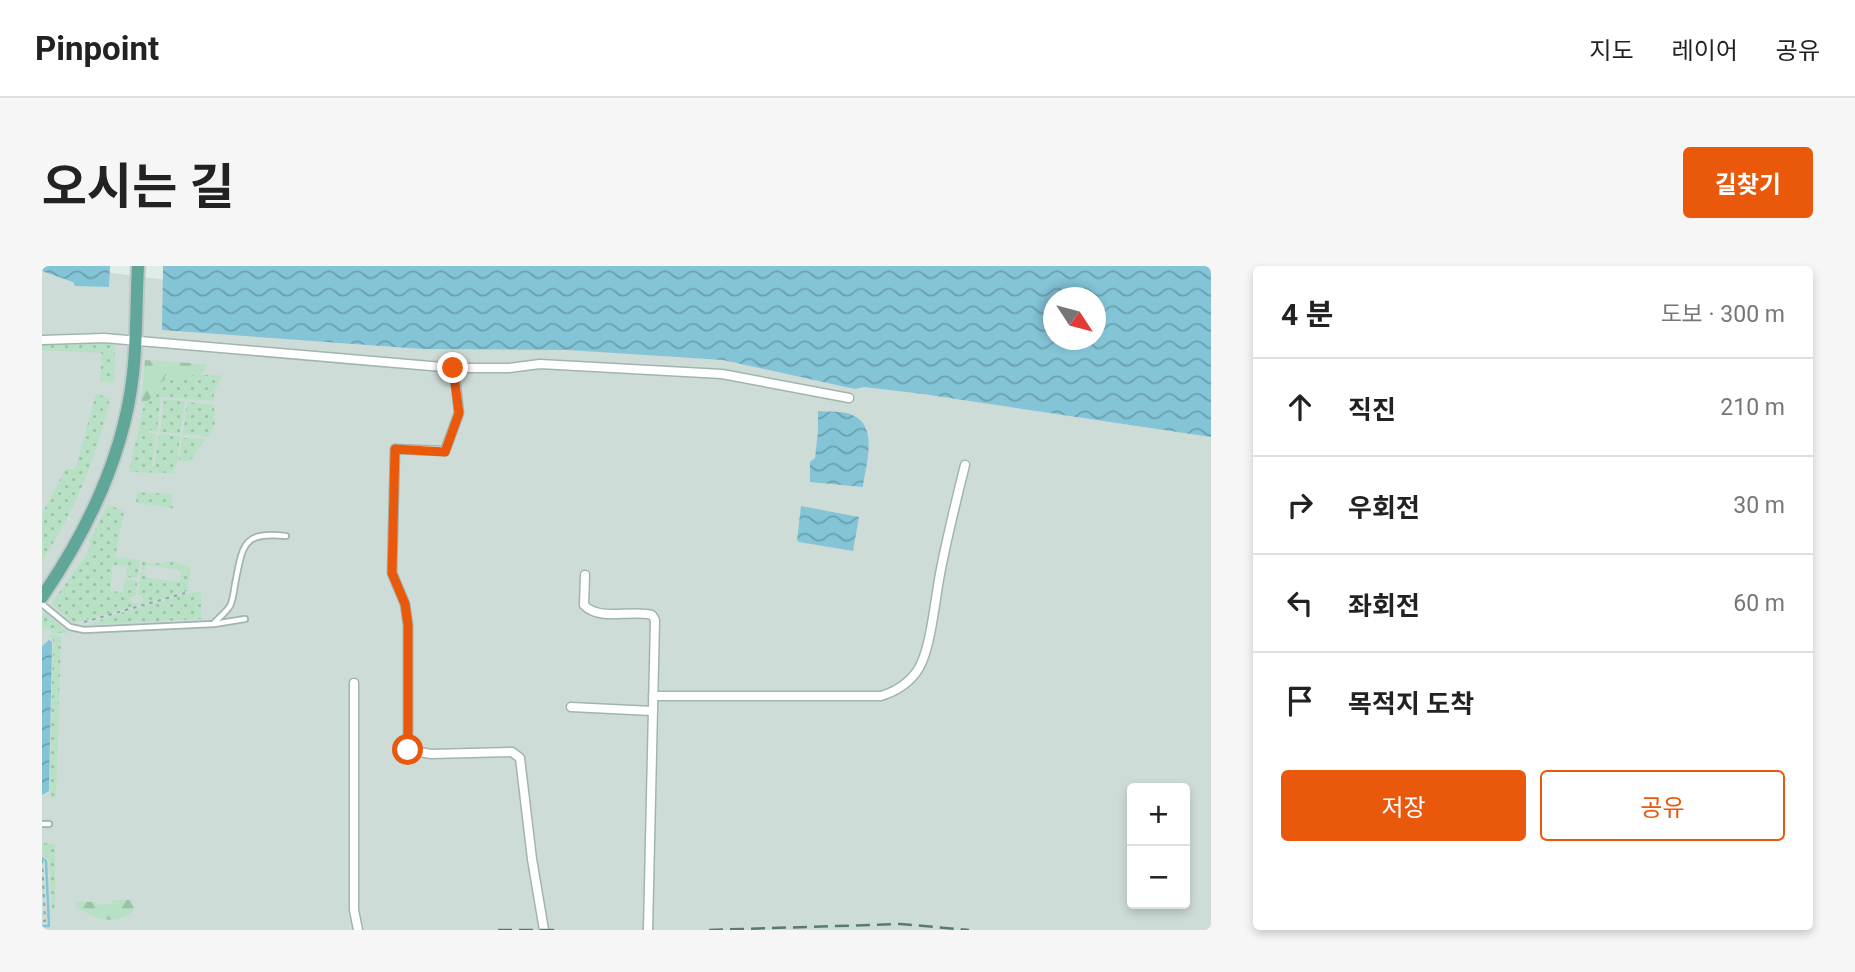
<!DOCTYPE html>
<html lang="ko">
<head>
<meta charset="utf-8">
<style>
	:root { --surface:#fff; --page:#f6f6f6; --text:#222; --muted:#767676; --line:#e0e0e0; --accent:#ea580c }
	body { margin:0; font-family:Roboto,"Noto Sans KR",sans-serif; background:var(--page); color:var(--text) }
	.controls { position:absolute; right:21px; bottom:21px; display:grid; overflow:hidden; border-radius:7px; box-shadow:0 4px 10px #0003 }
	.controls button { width:63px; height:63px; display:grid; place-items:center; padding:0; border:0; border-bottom:2px solid var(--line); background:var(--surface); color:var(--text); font:35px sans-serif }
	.compass { position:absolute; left:1001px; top:21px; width:63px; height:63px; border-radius:50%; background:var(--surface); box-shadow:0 4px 10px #0003; rotate:126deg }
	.stop { position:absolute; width:21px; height:21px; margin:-16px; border:5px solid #ea580c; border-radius:50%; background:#fff }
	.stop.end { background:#ea580c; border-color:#fff; box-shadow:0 2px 7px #0008 }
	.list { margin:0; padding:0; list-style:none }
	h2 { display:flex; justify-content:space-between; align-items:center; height:91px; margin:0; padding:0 28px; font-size:30px }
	h2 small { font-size:23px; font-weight:400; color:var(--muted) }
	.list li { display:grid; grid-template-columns:46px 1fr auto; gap:21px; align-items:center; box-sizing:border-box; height:98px; padding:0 28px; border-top:2px solid var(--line) }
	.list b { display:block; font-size:26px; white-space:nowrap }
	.list em { font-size:23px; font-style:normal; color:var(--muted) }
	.actions { display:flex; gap:14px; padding:21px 28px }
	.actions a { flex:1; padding:16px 0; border:2px solid var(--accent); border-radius:7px; text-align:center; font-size:24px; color:var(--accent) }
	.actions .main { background:var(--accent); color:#fff }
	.icon { flex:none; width:38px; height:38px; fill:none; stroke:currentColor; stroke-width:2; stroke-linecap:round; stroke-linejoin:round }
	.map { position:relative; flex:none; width:1169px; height:664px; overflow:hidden; border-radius:7px }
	header { display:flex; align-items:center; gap:42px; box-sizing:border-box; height:98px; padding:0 35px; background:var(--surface); border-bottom:2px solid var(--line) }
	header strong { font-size:33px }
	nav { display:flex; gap:38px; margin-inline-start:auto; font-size:24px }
	.intro { display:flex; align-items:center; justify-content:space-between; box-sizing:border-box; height:168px; padding:0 42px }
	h1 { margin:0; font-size:49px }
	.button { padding:18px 32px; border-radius:7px; background:var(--accent); color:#fff; font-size:24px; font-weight:700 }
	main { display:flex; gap:42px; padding:0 42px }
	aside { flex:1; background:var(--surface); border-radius:7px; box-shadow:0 4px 10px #0003 }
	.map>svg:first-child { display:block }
	.built { fill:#cedcd7; fill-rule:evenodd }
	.grass { fill:url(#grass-dots) }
	.forest { fill:url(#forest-firs) }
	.water { fill:url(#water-waves); fill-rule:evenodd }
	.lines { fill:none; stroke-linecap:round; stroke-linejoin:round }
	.stream { stroke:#83c4d7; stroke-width:2.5 }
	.service-casing { stroke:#a2b4b0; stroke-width:8 }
	.minor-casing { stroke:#a2b4b0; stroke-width:11 }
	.primary-casing { stroke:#c0c9c7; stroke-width:16 }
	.path { stroke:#7db3a6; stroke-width:2; stroke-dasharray:3.5 5; stroke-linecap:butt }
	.service { stroke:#fff; stroke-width:4.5 }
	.minor { stroke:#fff; stroke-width:8 }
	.primary { stroke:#60a699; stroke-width:12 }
	.rail { stroke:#597a73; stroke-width:2.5; stroke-dasharray:14 7; stroke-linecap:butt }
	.route { stroke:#ea580c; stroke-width:9 }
</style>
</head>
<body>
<header>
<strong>Pinpoint</strong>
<nav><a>지도</a><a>레이어</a><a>공유</a></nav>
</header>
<div class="intro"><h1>오시는 길</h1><a class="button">길찾기</a></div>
<main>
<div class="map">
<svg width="1169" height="664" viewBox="0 0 1169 664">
	<defs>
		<pattern id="grass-dots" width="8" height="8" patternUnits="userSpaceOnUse" patternTransform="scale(1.75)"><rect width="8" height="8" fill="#b7e0c4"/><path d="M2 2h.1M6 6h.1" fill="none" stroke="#9dc1a9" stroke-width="1.8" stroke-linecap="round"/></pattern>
		<pattern id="forest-firs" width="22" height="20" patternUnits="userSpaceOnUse" patternTransform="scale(1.75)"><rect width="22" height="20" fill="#b7e0c4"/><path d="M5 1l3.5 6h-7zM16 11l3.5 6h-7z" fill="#9dc1a9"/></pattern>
		<pattern id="water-waves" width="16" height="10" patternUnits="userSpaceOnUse" patternTransform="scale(1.75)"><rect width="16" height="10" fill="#83c4d7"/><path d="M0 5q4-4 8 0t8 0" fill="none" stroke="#6ba1af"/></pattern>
	</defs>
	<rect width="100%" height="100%" fill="#e0ece8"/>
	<path class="built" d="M0 0 55 5 1120 144 1169 169V664H0ZM1090 522H1143V638H1090Z"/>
	<g class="grass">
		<polygon points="68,76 73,81 72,114 70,117 58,114 60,87 0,84 0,79 8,77"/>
		<polygon points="130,103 133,111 138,112 151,108 181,110 173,123 171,135 119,131 115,165 107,164 107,167 114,168 110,200 112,200 117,168 138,170 135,197 131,207 87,206 102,138 109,134 123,105"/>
		<path d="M54 128 68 132C56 189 32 246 0 295V248L24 202 33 204Z"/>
		<polygon points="122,133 143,135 138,168 118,166"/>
		<polygon points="145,136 172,139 173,157 167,171 141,168"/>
		<polygon points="140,172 164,173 148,195 137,195"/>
		<polygon points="95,226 129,228 131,242 94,237"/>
		<polygon points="66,238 82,246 73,291 98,294 95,312 84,311 85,300 71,299 68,325 81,326 83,313 95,315 94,329 89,331 91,338 101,336 100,329 96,329 99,306 103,306 104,312 138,316 139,304 105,299 104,304 99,304 100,295 111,298 132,295 149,302 145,325 32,357 9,338 45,288 49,278 47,276"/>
		<polygon points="152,326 159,327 159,353 46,359 69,350"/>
		<polygon points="3,346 27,367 10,367 8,363 4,362 0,365 0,350"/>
		<polygon points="7,369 19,370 14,531 10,532 8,521 11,374"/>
		<polygon points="0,577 13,578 13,642 10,643 7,593 0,588"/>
	</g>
	<g class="forest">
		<path d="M103 94 162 98 164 100 161 108C151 108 142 113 133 112L130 103 123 105V113L116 119V126L102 138 99 137Z"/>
		<path d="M73 634H91L92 644C77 661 50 653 34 640L35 636H54L56 639 68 638Z"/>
	</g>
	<g class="water">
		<polygon points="0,0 68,0 67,21 33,20 31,16 0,5"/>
		<path d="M121 0H1169V171L881 128 822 121 813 123 681 94 526 84 381 83 120 64ZM1012 32H1054V74H1012Z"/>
		<path d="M776 145C785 146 795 145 804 147 839 155 824 197 821 221L768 216V196L773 192 776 165Z"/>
		<polygon points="759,240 817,251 811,285 757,276 755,274"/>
		<polygon points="7,374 10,376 7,525 0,529 0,380"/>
	</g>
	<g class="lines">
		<polyline class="stream" points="0,592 4,595 7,660 0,660"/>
		<defs>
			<g id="service">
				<polyline points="0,338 28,361 42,364 172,358 203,353"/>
				<path d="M172 357C177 352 184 346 188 340 191 334 192 325 193 318 201 279 200 265 244 270"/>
				<polyline points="0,558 7,558"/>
			</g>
			<g id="minor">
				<polyline points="0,74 62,72 412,102 467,102 498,98 680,108 807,132"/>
				<polyline points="412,102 417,147 403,185 353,183 350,307 363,338 366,359 366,484 389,488 470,486 478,492 490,593 502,664"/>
				<path d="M543 309 542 339C558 356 589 343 610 349L613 354 606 664"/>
				<polyline points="312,417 312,644 316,664"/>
				<path d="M611 430H839C855 425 868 417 877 402 889 381 893 334 898 308 905 271 914 235 923 199"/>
				<polyline points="529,441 610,445"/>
			</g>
			<path id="primary" d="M0 331C46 264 82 190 91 108 95 73 94 36 96 0"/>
		</defs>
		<use href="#service" class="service-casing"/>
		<use href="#minor" class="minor-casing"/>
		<use href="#primary" class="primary-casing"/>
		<g class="path">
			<polyline points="42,356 143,327"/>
			<polyline points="0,594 3,653 3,655 0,655"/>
		</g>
		<use href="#service" class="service"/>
		<use href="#minor" class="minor"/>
		<use href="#primary" class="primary"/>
		<g class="rail">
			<polyline points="456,664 519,664"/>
			<polyline points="667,664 859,658 927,664"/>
		</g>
	</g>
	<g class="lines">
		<polyline class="route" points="366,484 366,359 363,338 350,307 353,183 403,186 417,147 411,102"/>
	</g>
</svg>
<div class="controls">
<button>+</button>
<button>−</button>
</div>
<svg class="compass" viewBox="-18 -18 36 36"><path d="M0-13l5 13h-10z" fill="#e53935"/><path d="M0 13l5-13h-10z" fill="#767676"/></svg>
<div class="stop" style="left:366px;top:484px"></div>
<div class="stop end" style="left:411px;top:102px"></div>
</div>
<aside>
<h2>4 분<small>도보 · 300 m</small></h2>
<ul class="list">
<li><svg class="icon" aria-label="ahead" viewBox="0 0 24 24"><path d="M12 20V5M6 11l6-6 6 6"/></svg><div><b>직진</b></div><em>210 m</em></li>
<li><svg class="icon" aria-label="right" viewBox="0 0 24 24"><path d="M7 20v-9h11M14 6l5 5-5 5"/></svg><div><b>우회전</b></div><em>30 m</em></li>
<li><svg class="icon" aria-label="left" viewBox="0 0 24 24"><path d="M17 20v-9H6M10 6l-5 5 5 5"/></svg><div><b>좌회전</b></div><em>60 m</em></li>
<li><svg class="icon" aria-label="arrive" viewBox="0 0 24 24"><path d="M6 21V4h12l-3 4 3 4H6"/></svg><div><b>목적지 도착</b></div></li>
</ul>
<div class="actions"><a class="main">저장</a><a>공유</a></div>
</aside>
</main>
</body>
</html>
